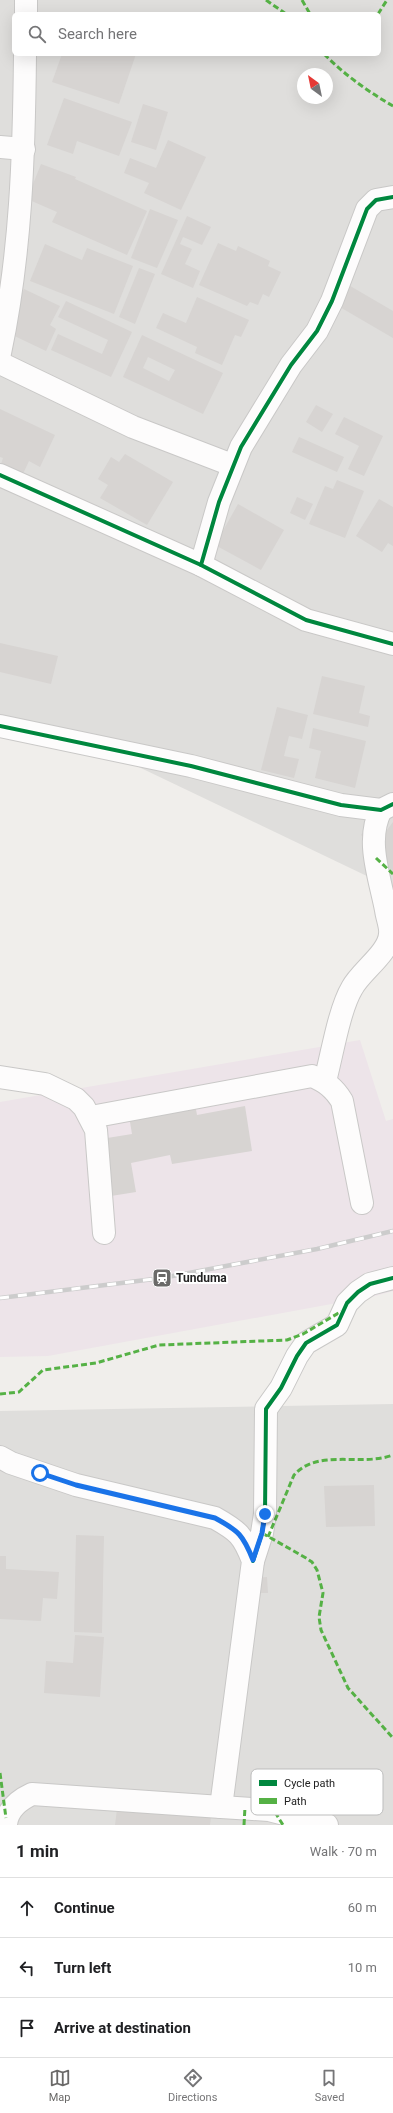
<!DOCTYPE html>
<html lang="en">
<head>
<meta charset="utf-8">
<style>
	:root { --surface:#fff; --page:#f6f6f6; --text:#202124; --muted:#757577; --line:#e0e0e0; --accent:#6a6968 }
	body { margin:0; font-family:Roboto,sans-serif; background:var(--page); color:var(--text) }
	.compass { position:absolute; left:297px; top:68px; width:36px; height:36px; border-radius:50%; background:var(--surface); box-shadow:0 4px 16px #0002; rotate:327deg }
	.stop { position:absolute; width:12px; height:12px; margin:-9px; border:3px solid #1a73e8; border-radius:50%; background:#fff }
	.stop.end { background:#1a73e8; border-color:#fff; box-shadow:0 1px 4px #0008 }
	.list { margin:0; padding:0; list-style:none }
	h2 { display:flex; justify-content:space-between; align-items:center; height:52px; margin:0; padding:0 16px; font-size:17px }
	h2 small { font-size:13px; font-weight:400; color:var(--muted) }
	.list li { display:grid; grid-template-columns:26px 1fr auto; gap:12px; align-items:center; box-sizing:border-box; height:60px; padding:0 16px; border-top:1px solid var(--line) }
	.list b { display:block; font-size:15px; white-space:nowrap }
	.list em { font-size:13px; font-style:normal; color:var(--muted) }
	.icon { flex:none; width:22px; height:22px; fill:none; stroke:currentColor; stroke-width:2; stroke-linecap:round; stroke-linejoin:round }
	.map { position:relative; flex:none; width:393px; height:1825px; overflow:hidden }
	.search { position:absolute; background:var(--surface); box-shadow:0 4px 16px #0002; left:12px; right:12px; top:12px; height:44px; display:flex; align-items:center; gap:10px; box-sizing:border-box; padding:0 14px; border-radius:6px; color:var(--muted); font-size:15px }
	.sheet { height:232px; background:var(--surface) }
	nav { display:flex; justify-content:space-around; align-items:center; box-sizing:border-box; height:56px; border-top:1px solid var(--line); background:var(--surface); font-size:11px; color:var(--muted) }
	nav a { display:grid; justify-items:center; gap:2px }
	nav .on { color:var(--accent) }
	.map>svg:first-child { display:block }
	.residential { fill:#dfdedc; fill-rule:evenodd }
	.industrial { fill:#ede4e9 }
	.building { fill:#d7d4d2; fill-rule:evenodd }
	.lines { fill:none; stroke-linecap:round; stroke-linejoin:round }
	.minor-casing { stroke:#c9c8c7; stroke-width:24 }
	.minor { stroke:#fdfcfc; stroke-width:22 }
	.rail-casing { stroke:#ccc; stroke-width:4.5 }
	.rail { stroke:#fff; stroke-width:3; stroke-dasharray:9; stroke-linecap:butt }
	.quiet { stroke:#55b145; stroke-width:3; stroke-dasharray:6 3; stroke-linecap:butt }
	.cycleway-casing { stroke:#fff; stroke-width:6 }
	.cycleway { stroke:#00873e; stroke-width:4 }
	.route { stroke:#1a73e8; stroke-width:5 }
	.labels { text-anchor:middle; stroke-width:4; stroke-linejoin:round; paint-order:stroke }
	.poi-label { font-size:12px; font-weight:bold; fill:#222; stroke:#fff; text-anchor:start }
	.key { fill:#fff; stroke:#bdbdbd; stroke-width:1 }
	.key-label { font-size:11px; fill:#222 }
</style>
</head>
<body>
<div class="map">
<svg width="393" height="1825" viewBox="0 0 393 1825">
	<rect width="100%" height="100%" fill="#f0eeeb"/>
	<g class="residential">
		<path d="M0 0H393V904L371 878 55 727 0 719ZM14 14H379V54H14ZM303 74H327V98H303Z"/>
		<polygon points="393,1404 393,1825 0,1825 0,1411"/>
	</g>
	<polygon class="industrial" points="360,1040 386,1121 393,1119 393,1291 375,1296 48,1356 0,1357 0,1102"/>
	<g class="building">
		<polygon points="62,54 136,54 119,104 52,82"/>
		<polygon points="64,98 132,122 119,156 77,141 73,154 47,145"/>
		<polygon points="143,104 168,112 156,150 131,142"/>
		<polygon points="168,140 206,157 181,210 144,193 149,183 124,173 130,158 156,168"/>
		<polygon points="41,164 76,177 75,179 147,211 127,255 52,222 57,212 27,199"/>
		<polygon points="150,209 178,220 157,268 131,258"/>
		<polygon points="187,216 211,227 202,245 183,237 180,244 192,249 185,264 200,271 193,288 161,274"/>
		<polygon points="218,243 236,251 238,246 270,261 268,266 281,272 269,297 263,294 258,305 250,302 247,306 199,285"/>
		<polygon points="45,244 82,260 87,248 133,266 114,314 30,281"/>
		<polygon points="139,268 155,274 135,324 119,317"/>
		<polygon points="345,283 393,311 393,338 333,303"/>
		<polygon points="24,289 60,306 50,325 56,329 46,351 4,331"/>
		<polygon points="197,297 249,320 241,337 235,335 222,365 195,353 197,347 156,328 163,313 186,323"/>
		<polygon points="66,301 132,332 111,377 51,350 58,334 102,354 108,340 58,317"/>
		<path d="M142 335 223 373 203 414 123 377ZM148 357 175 370 169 381 143 368Z"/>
		<polygon points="316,405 333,414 322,432 306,422"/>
		<polygon points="0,409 55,435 40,467 29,461 21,478 0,467 3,458 0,457"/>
		<polygon points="344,417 383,436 364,476 348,469 359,446 335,434"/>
		<polygon points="299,437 344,457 337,472 292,452"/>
		<polygon points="125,454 173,482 147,525 100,498 108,485 98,479 111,457 119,462"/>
		<polygon points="337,480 364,491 345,538 309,524 325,486 333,489"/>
		<polygon points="297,497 313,504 305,520 290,513"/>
		<polygon points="379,499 393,507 393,546 388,543 382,552 356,536"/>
		<polygon points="238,504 284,530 261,570 215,545"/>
		<polygon points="0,643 58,656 51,684 0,672"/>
		<polygon points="322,676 365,686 359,713 370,716 368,727 313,714"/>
		<polygon points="277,707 308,715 302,739 289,736 284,756 299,759 294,778 261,770"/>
		<polygon points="313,728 366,741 355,788 315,778 321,751 309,748"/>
		<polygon points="374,819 387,830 393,822 393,871 368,851 373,844 361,835"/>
		<polygon points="195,1104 197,1115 245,1106 252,1151 172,1164 170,1155 131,1163 136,1192 111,1196 101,1139 132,1134 129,1116"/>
		<polygon points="374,1485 375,1526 326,1527 324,1486"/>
		<polygon points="76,1535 104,1536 102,1633 74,1632"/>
		<polygon points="0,1556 6,1556 6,1569 59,1572 57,1599 43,1598 41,1621 0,1619"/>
		<polygon points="267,1577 268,1593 253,1593 253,1578"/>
		<polygon points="75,1635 104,1637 100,1697 44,1693 46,1661 73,1663"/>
		<polygon points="117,1809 211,1817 210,1825 115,1825"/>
	</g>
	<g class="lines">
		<defs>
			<g id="minor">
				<polyline points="26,14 26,0"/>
				<polyline points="0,147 24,149"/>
				<path d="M0 353C21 254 24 155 25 54"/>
				<polyline points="0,363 133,427 232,465"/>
				<polyline points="0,475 201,565 306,620 393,644"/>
				<polyline points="201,565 219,502 241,447 291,365 317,331 332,301 367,209 376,200 393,197"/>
				<polyline points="0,726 191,766 341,805 381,810 393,804"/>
				<polyline points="0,1077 45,1084 76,1099 84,1107 96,1130 104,1233"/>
				<path d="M325 1081C332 1055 339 1010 352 988 361 971 389 953 390 934 391 927 387 918 386 910 380 878 365 840 381 810"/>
				<path d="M91 1117 312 1076C326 1082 334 1088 342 1101L362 1203"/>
				<path d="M0 1457 11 1463 76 1485 215 1518C238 1531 243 1535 253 1561L221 1807"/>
				<polyline points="253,1561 262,1533 265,1514 266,1409 281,1388 297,1356 306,1343 337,1325 347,1303 358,1292 370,1284 393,1278"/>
				<path d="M6 1825C7 1809 19 1800 32 1794L221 1807 269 1810 327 1825"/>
			</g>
		</defs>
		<use href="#minor" class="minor-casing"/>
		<use href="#minor" class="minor"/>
		<defs>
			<polyline id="rail" points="0,1298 162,1278 317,1249 393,1231"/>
		</defs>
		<use href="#rail" class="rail-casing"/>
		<use href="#rail" class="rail"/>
		<g class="quiet">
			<polyline points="266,0 286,14"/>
			<polyline points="302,0 310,14"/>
			<polyline points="378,14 387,0"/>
			<path d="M324 54C345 75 367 91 393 106"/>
			<polyline points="376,858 393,874"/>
			<polyline points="0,1394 19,1392 43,1370 96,1363 159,1345 287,1340 303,1334 342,1311"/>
			<polyline points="262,1533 306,1558 312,1562 317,1570 323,1593 319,1617 321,1630 348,1688 393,1738"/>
			<path d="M268 1537 294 1475C318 1448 362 1467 393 1455"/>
			<polyline points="0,1773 6,1818"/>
			<polyline points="275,1812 283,1825"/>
			<polyline points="244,1825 245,1807"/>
		</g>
		<defs>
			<g id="cycleway">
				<polyline points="0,475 201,565 306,620 393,644"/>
				<polyline points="201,565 219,502 241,447 291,365 317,331 332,301 367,209 376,200 393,197"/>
				<polyline points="0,726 191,766 341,805 381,810 393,804"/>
				<polyline points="253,1561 262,1533 265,1514 266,1409 281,1388 297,1356 306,1343 337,1325 347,1303 358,1292 370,1284 393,1278"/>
			</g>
		</defs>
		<use href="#cycleway" class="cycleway-casing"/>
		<use href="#cycleway" class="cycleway"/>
	</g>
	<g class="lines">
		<path class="route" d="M40 1473 76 1485 215 1518C239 1531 243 1535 253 1560L262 1533 265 1514"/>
	</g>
	<defs>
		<symbol id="station-square" viewBox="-11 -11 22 22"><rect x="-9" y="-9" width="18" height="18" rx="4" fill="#6a6968" stroke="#fff"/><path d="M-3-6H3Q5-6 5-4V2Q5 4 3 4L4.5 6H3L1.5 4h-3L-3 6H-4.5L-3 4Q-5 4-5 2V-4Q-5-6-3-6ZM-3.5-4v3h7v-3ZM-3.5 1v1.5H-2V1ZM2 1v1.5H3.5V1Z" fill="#fff"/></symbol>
	</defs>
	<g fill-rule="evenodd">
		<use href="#station-square" x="151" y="1267" width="22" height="22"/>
	</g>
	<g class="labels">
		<g class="poi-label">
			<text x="176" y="1282">Tunduma</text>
		</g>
	</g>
	<rect x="251" y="1769" width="132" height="46" rx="6" class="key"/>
	<rect x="259" y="1780" width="18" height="6" fill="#00873e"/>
	<rect x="259" y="1798" width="18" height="6" fill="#55b145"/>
	<g class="key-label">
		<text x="284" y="1787">Cycle path</text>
		<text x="284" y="1805">Path</text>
	</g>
</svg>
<svg class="compass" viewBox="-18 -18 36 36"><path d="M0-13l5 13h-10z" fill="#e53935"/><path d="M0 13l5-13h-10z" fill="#757577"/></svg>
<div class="stop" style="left:40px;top:1473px"></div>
<div class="stop end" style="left:265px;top:1514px"></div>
<div class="search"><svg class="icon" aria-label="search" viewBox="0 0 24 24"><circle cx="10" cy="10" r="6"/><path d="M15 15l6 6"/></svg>Search here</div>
</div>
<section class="sheet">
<h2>1 min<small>Walk · 70 m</small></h2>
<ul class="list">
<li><svg class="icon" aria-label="ahead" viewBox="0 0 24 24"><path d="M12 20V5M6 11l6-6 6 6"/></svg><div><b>Continue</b></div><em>60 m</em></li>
<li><svg class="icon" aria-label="left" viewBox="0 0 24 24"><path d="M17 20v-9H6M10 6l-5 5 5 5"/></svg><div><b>Turn left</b></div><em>10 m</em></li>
<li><svg class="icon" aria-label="arrive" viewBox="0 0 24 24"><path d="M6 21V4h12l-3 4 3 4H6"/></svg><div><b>Arrive at destination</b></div></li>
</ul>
</section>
<nav>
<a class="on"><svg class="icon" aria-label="map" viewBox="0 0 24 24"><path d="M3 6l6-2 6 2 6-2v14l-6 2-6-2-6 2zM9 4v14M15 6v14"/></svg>Map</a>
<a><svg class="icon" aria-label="directions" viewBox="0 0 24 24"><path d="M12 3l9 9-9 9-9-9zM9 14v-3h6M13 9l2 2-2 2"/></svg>Directions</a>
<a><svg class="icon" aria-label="saved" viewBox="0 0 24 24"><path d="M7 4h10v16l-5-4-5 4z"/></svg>Saved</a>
</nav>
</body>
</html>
